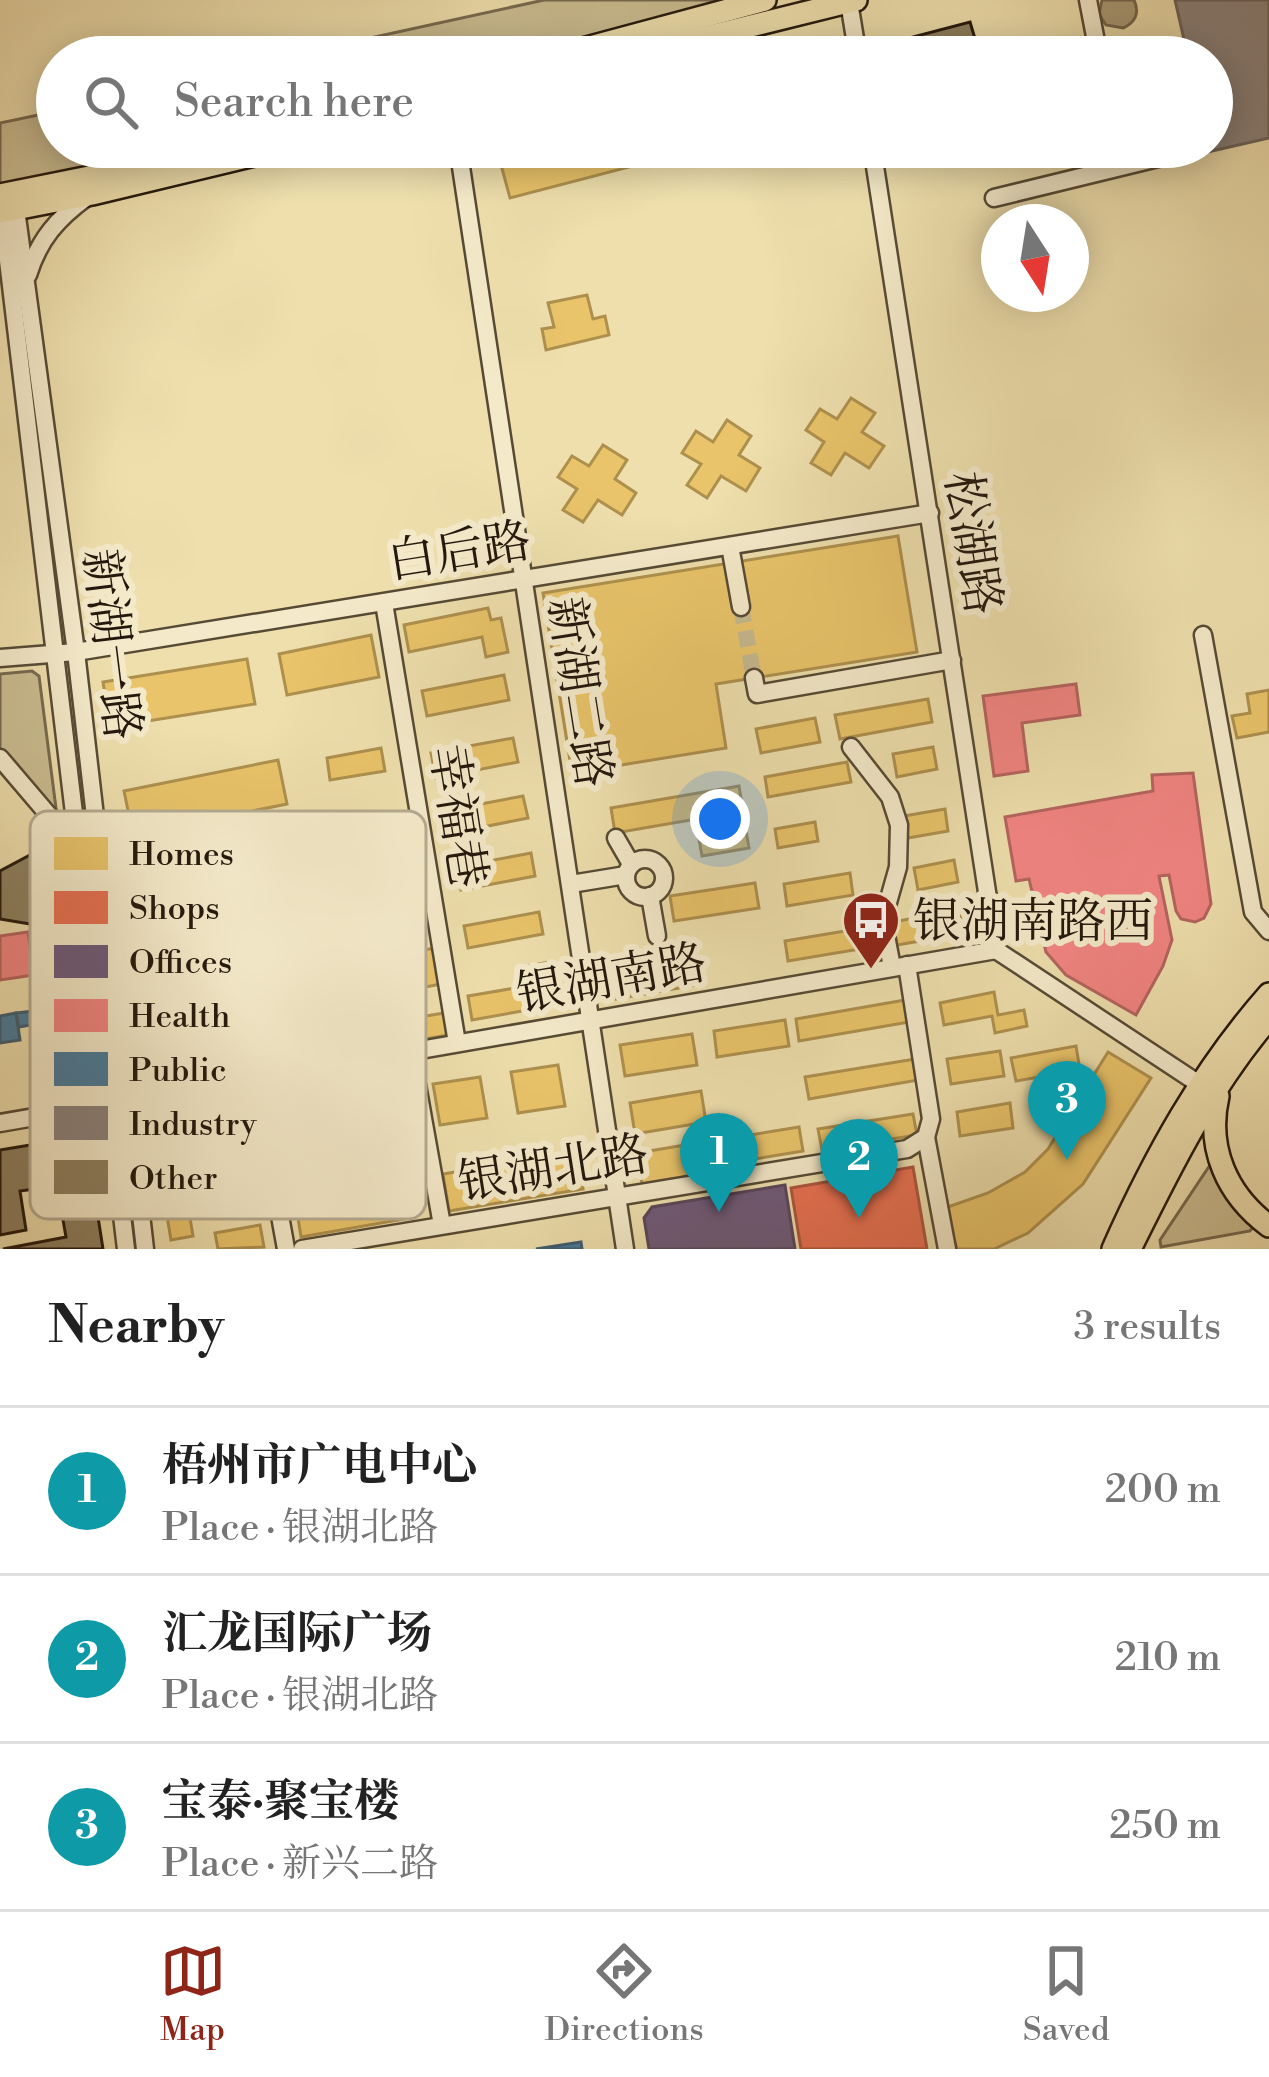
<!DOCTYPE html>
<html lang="en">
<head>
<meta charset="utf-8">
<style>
	:root { --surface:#fff; --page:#f6f6f6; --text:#222; --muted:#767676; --line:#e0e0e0; --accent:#8f2418 }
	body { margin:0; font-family:"Libre Bodoni","Noto Serif SC",serif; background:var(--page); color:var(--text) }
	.compass { position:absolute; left:981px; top:204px; width:108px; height:108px; border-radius:50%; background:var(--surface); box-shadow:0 6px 30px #0003; rotate:168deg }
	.you { position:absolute; left:720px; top:819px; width:42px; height:42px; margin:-30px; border:9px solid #fff; border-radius:50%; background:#1a73e8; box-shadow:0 0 0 18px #1a73e833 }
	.badge { display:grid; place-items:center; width:78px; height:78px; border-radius:50%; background:var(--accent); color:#fff; font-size:39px; font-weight:700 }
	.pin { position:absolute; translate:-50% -99px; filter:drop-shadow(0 3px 6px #0008) }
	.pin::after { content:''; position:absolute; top:63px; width:42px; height:36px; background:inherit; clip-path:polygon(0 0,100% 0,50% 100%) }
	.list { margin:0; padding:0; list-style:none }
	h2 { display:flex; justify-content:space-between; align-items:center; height:156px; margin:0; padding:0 48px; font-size:51px }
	h2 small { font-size:39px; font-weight:400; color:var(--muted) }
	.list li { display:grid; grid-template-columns:78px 1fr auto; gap:36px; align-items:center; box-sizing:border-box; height:168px; padding:0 48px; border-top:3px solid var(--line) }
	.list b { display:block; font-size:45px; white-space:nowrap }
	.list p { margin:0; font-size:39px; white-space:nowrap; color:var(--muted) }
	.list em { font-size:39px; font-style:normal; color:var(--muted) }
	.icon { flex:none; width:66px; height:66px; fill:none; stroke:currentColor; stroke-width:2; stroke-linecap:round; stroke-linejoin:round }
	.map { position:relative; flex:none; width:1269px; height:1249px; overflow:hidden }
	.search { position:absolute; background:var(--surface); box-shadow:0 6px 30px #0003; left:36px; right:36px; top:36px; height:132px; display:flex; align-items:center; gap:30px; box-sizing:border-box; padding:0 42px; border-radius:66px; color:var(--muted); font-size:45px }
	.sheet { height:660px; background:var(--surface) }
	nav { display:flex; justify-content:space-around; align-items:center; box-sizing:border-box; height:168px; border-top:3px solid var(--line); background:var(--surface); font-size:33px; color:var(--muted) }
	nav a { display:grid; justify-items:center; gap:6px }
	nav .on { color:var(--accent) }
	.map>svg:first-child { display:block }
	.green { fill:#cbbd92; stroke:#776a50; stroke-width:3 }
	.water { fill:#a99b77; stroke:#73674d; stroke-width:3 }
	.homes { fill:#e9c46a; stroke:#ae904e; stroke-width:3 }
	.shops { fill:#e76f51; stroke:#ac553d; stroke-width:3 }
	.offices { fill:#6d597a; stroke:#574659; stroke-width:3 }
	.health { fill:#f28482; stroke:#b4645f; stroke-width:3 }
	.public { fill:#457b9d; stroke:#3b5d72; stroke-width:3 }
	.industry { fill:#8a817c; stroke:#6b625b; stroke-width:3 }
	.building { fill:#8d7f60; stroke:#23180d; stroke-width:3 }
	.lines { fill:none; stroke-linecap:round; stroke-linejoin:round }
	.minor-tunnel { stroke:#c5b78d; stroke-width:16; stroke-dasharray:16 8; stroke-linecap:butt }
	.minor-casing { stroke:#564a35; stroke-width:21 }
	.major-casing { stroke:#23180d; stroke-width:26 }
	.minor { stroke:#f4eaca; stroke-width:16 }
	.major { stroke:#eedfad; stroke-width:21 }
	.labels { text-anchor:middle; stroke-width:12; stroke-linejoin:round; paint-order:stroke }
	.street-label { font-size:48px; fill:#23180d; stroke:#f4eaca }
	.poi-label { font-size:48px; fill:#23180d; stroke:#f4eaca; text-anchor:start }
	.key { fill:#f4eaca; stroke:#b5ab91; stroke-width:3 }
	.key-label { font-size:33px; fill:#23180d }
</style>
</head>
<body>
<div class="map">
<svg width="1269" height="1249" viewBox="0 0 1269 1249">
	<rect width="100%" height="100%" fill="#eedfad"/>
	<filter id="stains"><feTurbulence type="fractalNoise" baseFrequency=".00167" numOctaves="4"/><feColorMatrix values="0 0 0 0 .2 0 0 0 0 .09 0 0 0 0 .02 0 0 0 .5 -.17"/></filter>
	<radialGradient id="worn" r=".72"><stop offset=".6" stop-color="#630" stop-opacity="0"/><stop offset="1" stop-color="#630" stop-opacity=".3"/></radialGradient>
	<g class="green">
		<polygon points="544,0 765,0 553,57 283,57"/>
		<polygon points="57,111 57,147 217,147 0,195 0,123"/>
		<polygon points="32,671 39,676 57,816 0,749 0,674"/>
		<polygon points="1214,1164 1234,1203 1253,1227 1250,1231 1161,1247 1160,1240 1210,1165"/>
	</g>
	<path class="water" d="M1102 0H1134C1140 13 1135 23 1123 28L1106 25 1099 14Z"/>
	<g class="homes">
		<polygon points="552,147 624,147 629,167 510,198 500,161"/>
		<polygon points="587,295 593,319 605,316 609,335 546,350 542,329 554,327 548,303"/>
		<polygon points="851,398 875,413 862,432 884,446 869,468 845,453 831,475 811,463 824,442 806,430 820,409 837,419"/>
		<polygon points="727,420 751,436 739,455 760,468 746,491 721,476 707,498 687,485 701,464 682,453 696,431 713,442"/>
		<polygon points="603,445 627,460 615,479 636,493 622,515 598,500 583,522 563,510 577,489 558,477 572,456 589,466"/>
		<polygon points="898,536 917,652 716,684 726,748 572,773 543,593"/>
		<polygon points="488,608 491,620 501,618 508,652 486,657 482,637 409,652 404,625"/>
		<polygon points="371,635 379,677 287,695 279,654"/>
		<polygon points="247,659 255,704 110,727 103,682"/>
		<polygon points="504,675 509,700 427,716 422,691"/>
		<polygon points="1269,690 1269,732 1237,738 1232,716 1250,713 1247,694"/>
		<polygon points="928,699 932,722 840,739 835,715"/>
		<polygon points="815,718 820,742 761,753 756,729"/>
		<polygon points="513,738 518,762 436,778 431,753"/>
		<polygon points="933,747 937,769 897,777 893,754"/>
		<polygon points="381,748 385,771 330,780 327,758"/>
		<polygon points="278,760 287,804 133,835 124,791"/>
		<polygon points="847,762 851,782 768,797 765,777"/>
		<polygon points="739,786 743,811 615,833 611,808"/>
		<polygon points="523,796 528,818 453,833 449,810"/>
		<polygon points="945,809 948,831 908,838 904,816"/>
		<polygon points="815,822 818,841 778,848 775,829"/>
		<polygon points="745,825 749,848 702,856 698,834"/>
		<polygon points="531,853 535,876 461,890 457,867"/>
		<polygon points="954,860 958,882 918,890 914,868"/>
		<polygon points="850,873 853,895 787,906 784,884"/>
		<polygon points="755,883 759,908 674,921 670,896"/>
		<polygon points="426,897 430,920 328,939 324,916"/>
		<polygon points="959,910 962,926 955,935 897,945 893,922"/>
		<polygon points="539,912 543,934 468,948 464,926"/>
		<polygon points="875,926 878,946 788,961 785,941"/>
		<polygon points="435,948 441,984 342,1003 335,966"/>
		<polygon points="697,951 702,984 616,999 611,965"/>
		<polygon points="549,962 556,1005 472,1020 468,996 533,985 529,966"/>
		<polygon points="994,992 998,1015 1024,1010 1027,1026 995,1033 992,1016 944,1025 940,1003"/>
		<polygon points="905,1000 909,1022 799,1041 796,1019"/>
		<polygon points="444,1013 448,1035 350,1052 347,1029"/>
		<polygon points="785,1020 789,1046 717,1057 714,1031"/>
		<polygon points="692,1034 697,1065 625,1076 620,1045"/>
		<polygon points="1076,1046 1080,1070 1016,1081 1011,1058"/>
		<polygon points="1000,1051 1004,1076 951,1084 947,1059"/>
		<polygon points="1108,1052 1151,1078 1083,1184 1028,1233 994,1249 957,1249 945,1208 988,1193 1025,1172 1048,1149"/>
		<polygon points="915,1059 918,1080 809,1099 805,1077"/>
		<polygon points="558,1065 565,1106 518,1113 511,1072"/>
		<polygon points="480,1077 487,1118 440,1125 433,1084"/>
		<polygon points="701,1091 706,1122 635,1134 630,1103"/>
		<polygon points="1010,1103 1013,1128 960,1136 957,1112"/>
		<polygon points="913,1114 917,1135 822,1150 818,1129"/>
		<polygon points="799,1127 803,1151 730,1163 726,1139"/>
		<polygon points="709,1141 714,1172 642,1184 637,1153"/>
		<polygon points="577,1152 583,1189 449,1211 443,1174"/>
		<polygon points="409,1180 415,1217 301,1237 295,1199"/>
		<polygon points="186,1194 193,1236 171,1240 164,1198"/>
		<polygon points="260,1225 264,1247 218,1249 215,1233"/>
	</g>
	<polygon class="shops" points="913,1167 927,1249 801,1249 791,1188"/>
	<polygon class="offices" points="785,1185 795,1249 649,1249 644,1218 652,1207"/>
	<g class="health">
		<polygon points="1076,684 1080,715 1022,723 1028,771 994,776 983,696"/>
		<polygon points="1193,773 1211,904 1204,918 1195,922 1181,919 1176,911 1169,875 1159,876 1172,940 1163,966 1136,1015 1066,975 1046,952 1029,879 1016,881 1005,817 1153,791 1152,775"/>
		<polygon points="28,932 34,975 0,980 0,936"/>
	</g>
	<g class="public">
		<polygon points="34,1011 36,1024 19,1027 16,1013"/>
		<polygon points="16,1013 20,1040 0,1043 0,1016"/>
		<polygon points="581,1242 582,1249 536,1249"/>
	</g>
	<polygon class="industry" points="1175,0 1269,0 1269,138 1208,152 1207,147 1212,147 1212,57 1188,57"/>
	<g class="building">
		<polygon points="970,22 976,42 914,57 909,38"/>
		<polygon points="47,846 48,891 42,926 0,919 0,871"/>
		<polygon points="66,1139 87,1146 103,1249 3,1249 66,1237 57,1186 20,1191 26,1230 0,1235 0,1150"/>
	</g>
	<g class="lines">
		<polyline class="minor-tunnel" points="741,607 754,678"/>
		<defs>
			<g id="minor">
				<polyline points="1088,0 1099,57"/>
				<polyline points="849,2 858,57"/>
				<polyline points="458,147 625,1249"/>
				<polyline points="872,147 996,950"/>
				<polyline points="994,198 1195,149"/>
				<polyline points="1,202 126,1249"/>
				<polyline points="15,202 76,652 145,1249"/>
				<path d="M28 275C39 239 58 218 87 197"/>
				<polyline points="730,546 741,607"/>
				<polyline points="384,603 457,1043"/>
				<polyline points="1203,635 1253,912 1269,931"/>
				<polyline points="0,658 76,652 930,513"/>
				<polyline points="754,678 757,694 952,660"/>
				<polyline points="851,747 890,797 899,825 898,867 883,920 892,967"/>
				<polyline points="0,758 52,819"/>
				<polyline points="616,838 631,864"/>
				<circle cx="645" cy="878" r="19"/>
				<polyline points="571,884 626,875"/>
				<polyline points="650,896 657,936"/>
				<polyline points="411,1051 442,1225"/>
				<polyline points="255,1078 286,1249"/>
				<polyline points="0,1123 996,950 1199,1084"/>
				<polyline points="926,1137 947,1249"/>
				<polyline points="302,1249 907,1149 926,1137 931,1119 907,965"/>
			</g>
			<g id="major">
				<polyline points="553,57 765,0"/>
				<polyline points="626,57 856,0"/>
				<polyline points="0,195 144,166 217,147"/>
				<polyline points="0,212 92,194 288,147"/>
				<path d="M1218 1096C1206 1148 1227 1195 1269 1226"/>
				<path d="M1113 1249C1154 1157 1202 1070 1269 994"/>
				<path d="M1130 1249C1170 1168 1210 1087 1269 1018"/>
			</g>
		</defs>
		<use href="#minor" class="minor-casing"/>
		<use href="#major" class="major-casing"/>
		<use href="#minor" class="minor"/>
		<use href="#major" class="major"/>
	</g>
	<defs>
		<symbol id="bus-pin" viewBox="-11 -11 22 30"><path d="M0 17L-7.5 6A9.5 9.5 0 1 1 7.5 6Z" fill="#8f2418" stroke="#f4eaca"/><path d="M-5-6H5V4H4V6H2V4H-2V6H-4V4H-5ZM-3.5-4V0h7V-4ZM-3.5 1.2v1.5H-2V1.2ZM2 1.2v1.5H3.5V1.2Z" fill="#fff"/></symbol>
	</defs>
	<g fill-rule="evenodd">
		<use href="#bus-pin" x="838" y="887" width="66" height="90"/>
	</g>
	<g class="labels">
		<g class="street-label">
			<text transform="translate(974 543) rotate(81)" y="17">松湖路</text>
			<text transform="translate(459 550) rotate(-9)" y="17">白后路</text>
			<text transform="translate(113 644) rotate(83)" y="17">新湖一路</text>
			<text transform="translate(581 692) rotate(81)" y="17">新湖二路</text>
			<text transform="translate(459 816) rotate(81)" y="17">幸福巷</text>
			<text transform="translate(611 977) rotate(-10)" y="17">银湖南路</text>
			<text transform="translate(553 1167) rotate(-9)" y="17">银湖北路</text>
		</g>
		<g class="poi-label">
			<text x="913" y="937">银湖南路西</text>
		</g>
	</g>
	<rect x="30" y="811" width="396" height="408" rx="18" class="key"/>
	<rect x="54" y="837" width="54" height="33" fill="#e9c46a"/>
	<rect x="54" y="891" width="54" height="33" fill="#e76f51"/>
	<rect x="54" y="945" width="54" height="33" fill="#6d597a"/>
	<rect x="54" y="999" width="54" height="33" fill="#f28482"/>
	<rect x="54" y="1052" width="54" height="34" fill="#457b9d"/>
	<rect x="54" y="1106" width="54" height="34" fill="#8a817c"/>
	<rect x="54" y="1160" width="54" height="34" fill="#8d7f60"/>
	<g class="key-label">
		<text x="129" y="865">Homes</text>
		<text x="129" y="919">Shops</text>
		<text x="129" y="973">Offices</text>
		<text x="129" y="1027">Health</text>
		<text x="129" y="1081">Public</text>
		<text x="129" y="1135">Industry</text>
		<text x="129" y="1189">Other</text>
	</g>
	<rect width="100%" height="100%" filter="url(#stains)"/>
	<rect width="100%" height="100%" fill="url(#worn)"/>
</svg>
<svg class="compass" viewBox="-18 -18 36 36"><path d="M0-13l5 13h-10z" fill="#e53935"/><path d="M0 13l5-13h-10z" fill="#767676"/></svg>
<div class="you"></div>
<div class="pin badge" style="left:719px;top:1212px;background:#0f9aa8">1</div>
<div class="pin badge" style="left:859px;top:1218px;background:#0f9aa8">2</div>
<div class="pin badge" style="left:1067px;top:1160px;background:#0f9aa8">3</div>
<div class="search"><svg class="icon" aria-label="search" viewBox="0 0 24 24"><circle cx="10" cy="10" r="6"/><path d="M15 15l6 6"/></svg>Search here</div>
</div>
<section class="sheet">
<h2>Nearby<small>3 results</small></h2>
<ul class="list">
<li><span class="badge" style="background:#0f9aa8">1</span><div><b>梧州市广电中心</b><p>Place · 银湖北路</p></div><em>200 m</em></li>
<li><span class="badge" style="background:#0f9aa8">2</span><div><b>汇龙国际广场</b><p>Place · 银湖北路</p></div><em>210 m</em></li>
<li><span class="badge" style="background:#0f9aa8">3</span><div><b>宝泰·聚宝楼</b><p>Place · 新兴二路</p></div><em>250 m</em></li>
</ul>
</section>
<nav>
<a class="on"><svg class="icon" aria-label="map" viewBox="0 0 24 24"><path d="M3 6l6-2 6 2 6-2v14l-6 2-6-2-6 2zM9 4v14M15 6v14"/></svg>Map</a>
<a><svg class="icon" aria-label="directions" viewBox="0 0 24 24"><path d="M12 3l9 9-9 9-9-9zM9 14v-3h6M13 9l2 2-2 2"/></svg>Directions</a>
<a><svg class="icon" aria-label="saved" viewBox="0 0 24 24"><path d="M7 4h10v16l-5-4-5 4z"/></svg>Saved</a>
</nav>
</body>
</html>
